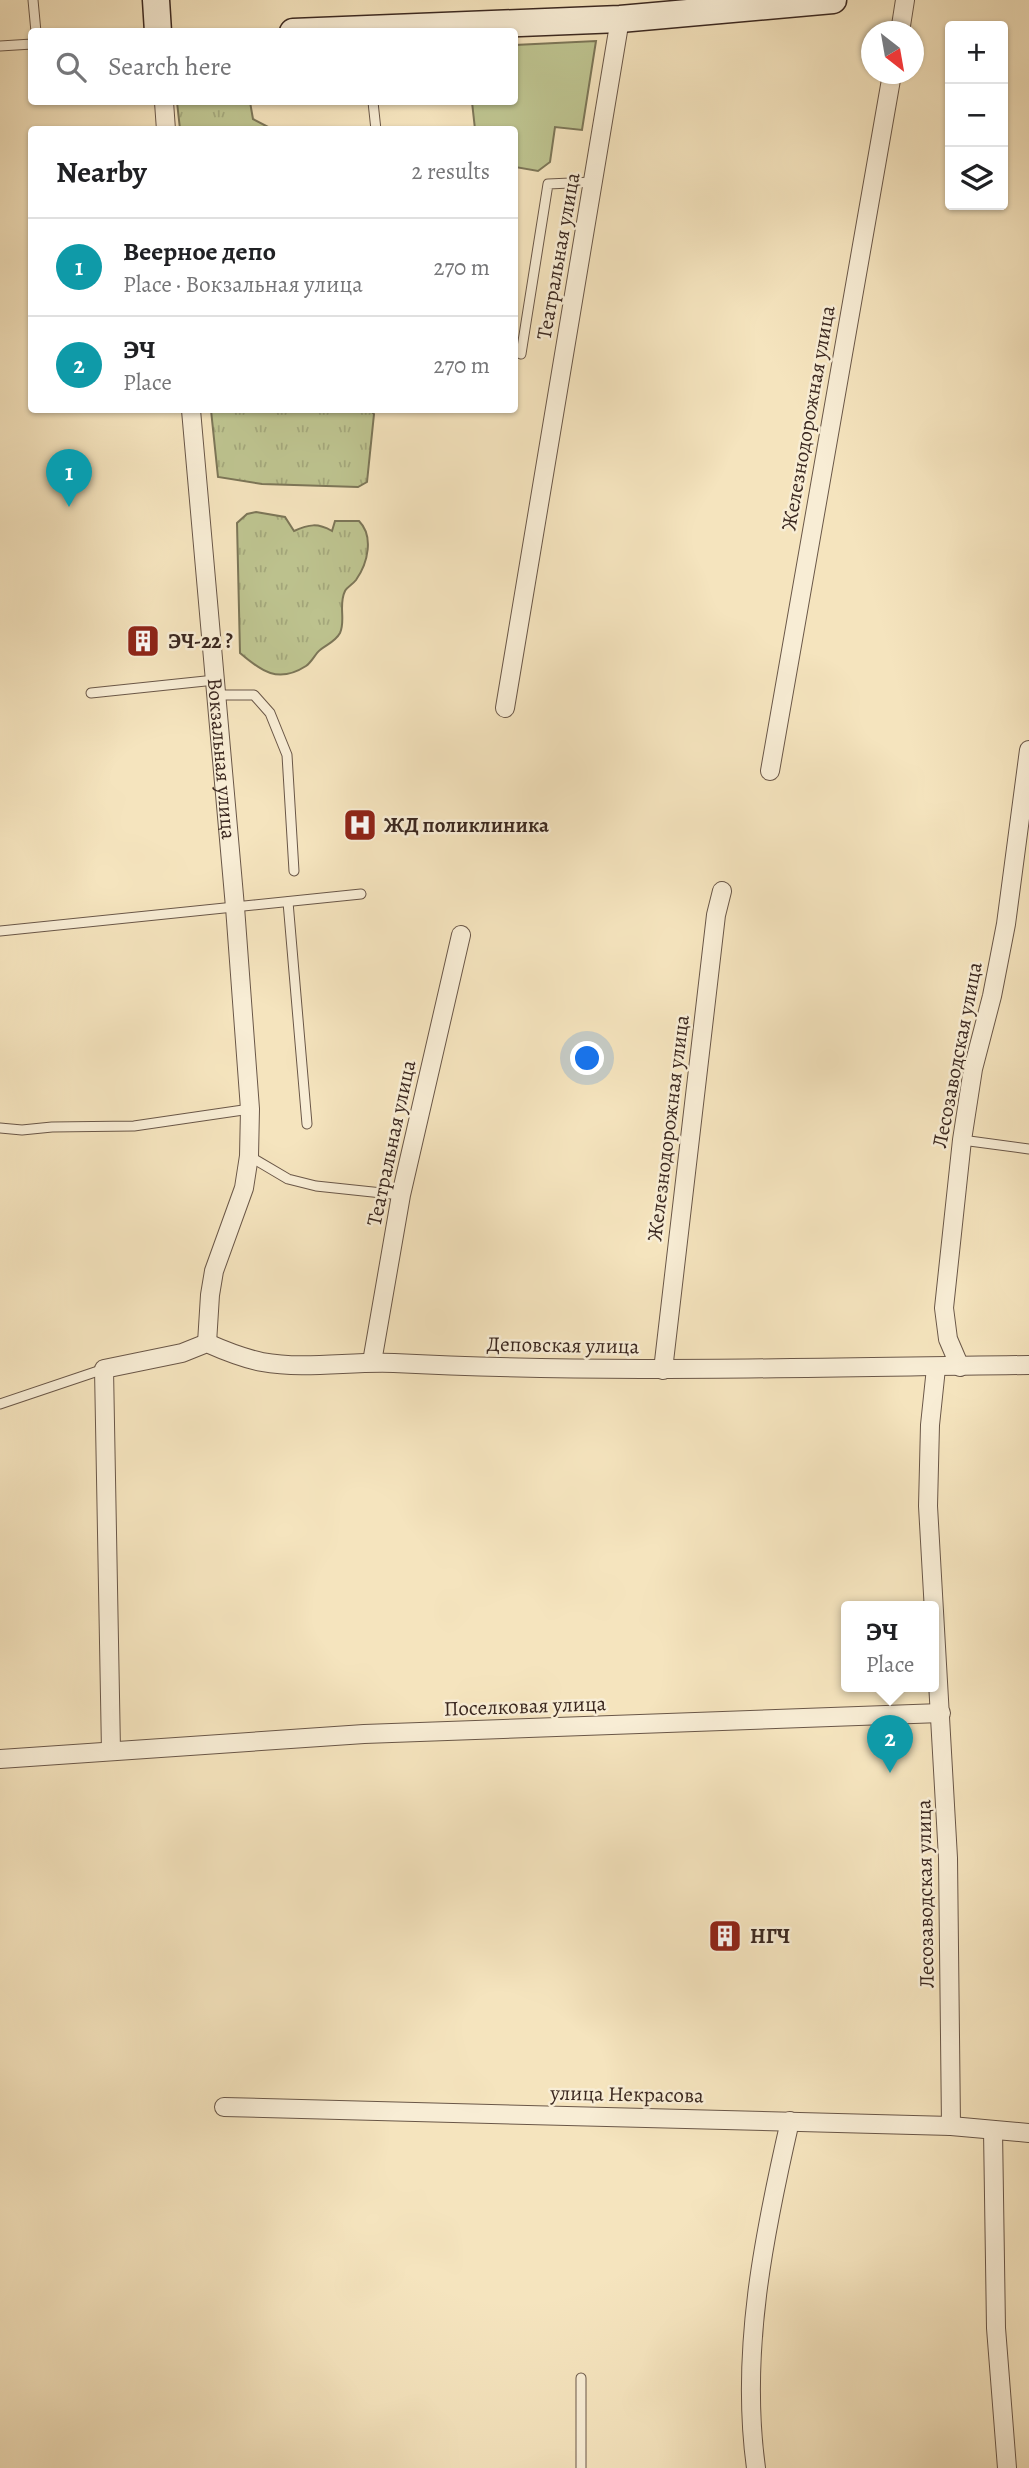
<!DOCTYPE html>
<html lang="en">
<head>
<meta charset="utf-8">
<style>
	:root { --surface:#fff; --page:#f2f2f2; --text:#202124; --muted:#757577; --line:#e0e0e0; --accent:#0f766e }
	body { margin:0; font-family:Alegreya,serif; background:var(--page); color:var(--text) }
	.controls { position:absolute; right:21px; top:21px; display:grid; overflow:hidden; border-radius:7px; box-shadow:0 2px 5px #0004 }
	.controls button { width:63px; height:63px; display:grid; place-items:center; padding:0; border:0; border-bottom:2px solid var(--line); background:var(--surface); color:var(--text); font:35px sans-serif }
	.compass { position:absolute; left:861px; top:21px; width:63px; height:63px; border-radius:50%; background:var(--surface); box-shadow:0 2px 5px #0004; rotate:149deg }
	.you { position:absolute; left:588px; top:1059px; width:24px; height:24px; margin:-18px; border:5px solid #fff; border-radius:50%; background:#1a73e8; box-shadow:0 0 0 10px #1a73e833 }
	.badge { display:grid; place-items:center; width:46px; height:46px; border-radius:50%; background:var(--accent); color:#fff; font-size:23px; font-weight:700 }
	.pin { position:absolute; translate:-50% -58px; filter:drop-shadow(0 2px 4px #0008) }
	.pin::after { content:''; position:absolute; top:37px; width:24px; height:21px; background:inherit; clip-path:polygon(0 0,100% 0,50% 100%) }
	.popup { position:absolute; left:841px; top:1601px; width:98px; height:91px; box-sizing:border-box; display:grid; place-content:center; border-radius:7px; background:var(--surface); filter:drop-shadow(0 2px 5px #0005); font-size:23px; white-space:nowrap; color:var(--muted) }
	.popup b { font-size:26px; color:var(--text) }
	.popup::after { content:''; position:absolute; left:50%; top:100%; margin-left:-14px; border:14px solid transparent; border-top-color:var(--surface) }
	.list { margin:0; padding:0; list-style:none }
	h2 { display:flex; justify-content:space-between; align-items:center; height:91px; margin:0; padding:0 28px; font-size:30px }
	h2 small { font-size:23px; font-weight:400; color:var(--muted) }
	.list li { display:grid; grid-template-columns:46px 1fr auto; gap:21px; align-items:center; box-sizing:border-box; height:98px; padding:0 28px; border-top:2px solid var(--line) }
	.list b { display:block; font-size:26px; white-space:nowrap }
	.list p { margin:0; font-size:23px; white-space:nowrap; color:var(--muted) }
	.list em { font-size:23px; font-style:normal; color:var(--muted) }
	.icon { flex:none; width:38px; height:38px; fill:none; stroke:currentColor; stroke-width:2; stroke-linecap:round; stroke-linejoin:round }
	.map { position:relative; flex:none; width:1029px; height:2468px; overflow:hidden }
	.search { position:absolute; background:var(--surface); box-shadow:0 2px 5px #0004; left:28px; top:28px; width:490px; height:77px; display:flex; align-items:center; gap:18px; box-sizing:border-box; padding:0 24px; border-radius:7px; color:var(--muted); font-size:26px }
	.panel { position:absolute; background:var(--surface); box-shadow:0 2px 5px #0004; left:28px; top:126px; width:490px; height:287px; border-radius:7px }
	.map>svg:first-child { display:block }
	.green { fill:#bec490; stroke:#7c7658; stroke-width:2 }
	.park { fill:url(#park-tufts); stroke:#7c7658; stroke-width:2 }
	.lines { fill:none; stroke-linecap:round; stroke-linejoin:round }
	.lane-casing { stroke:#6a5748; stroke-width:11 }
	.street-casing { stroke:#6a5748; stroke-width:20 }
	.secondary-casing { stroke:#3b2820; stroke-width:29 }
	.lane { stroke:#f8edd5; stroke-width:9 }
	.street { stroke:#f8edd5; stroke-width:18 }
	.secondary { stroke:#f8edd5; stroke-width:26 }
	.labels { text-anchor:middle; stroke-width:5; stroke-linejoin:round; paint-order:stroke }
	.street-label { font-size:21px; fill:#3b2820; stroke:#f8edd5 }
	.poi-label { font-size:21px; font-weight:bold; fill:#3b2820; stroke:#f8edd5; text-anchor:start }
</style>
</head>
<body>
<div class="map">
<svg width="1029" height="2468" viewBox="0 0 1029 2468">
	<defs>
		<pattern id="park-tufts" width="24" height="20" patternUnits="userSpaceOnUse" patternTransform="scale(1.75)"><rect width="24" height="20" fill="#bec490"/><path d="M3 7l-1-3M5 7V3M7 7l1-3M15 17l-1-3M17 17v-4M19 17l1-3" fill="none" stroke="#a4a87c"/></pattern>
	</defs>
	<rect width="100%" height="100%" fill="#f5e4be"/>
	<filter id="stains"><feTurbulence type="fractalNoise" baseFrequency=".00286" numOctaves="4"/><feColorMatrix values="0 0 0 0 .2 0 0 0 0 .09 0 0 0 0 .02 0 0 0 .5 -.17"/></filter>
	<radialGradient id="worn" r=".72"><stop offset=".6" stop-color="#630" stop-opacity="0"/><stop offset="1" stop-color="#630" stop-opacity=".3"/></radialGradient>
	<polygon class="green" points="596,41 582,130 555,127 550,162 538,171 515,167 514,130 475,129 472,102 514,102 515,45"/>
	<g class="park">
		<polygon points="177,102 250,102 253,119 272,129 180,129"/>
		<polygon points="211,410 370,410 374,414 367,482 358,487 262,484 218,477"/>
		<path d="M256 512 285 517 294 531C309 524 318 523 332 531L335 521H359C374 536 368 563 356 580 353 584 347 587 345 591 338 605 346 620 340 633 335 642 327 644 320 650 315 654 312 662 306 666 278 684 261 671 240 653L237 523 247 514Z"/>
	</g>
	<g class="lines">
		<defs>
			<g id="lane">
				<polyline points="33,0 36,32"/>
				<polyline points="0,46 32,44"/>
				<polyline points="373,102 376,130"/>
				<polyline points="521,354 548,184 593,182"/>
				<polyline points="91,693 215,680"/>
				<polyline points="216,695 254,695 270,713 287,755 294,871"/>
				<polyline points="288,902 307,1124"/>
				<polyline points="0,931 361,894"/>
				<polyline points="0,1128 22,1130 52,1127 134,1126 250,1109"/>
				<polyline points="962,1140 1029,1149"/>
				<polyline points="249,1156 288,1179 316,1186 401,1195"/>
				<polyline points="0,1404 104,1369"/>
				<polyline points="581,2378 581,2468"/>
			</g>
			<g id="street">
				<polyline points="900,32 905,0"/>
				<polyline points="164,102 166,130"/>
				<path id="s1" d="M191 410 235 907 250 1109 249 1156 244 1188 214 1271 210 1295 207 1343"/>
				<polyline points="505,708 620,19"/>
				<polyline points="770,771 892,74"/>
				<polyline points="372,1362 401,1195 461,935"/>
				<polyline points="960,1367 948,1339 944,1308 962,1140 973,1069 992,996 1006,924 1029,750"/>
				<polyline points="936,1368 930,1425 928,1506 948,1858 951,2126"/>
				<polyline points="663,1370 716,915 722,891"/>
				<path d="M111 1751 104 1369 182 1353 207 1343C225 1351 242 1358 262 1362 305 1370 351 1361 394 1363 606 1374 817 1367 1029 1365"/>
				<polyline points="0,1759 364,1734 941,1713"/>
				<polyline points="224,2107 951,2126 1029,2133"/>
				<polyline points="993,2130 996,2328 1007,2468"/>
				<path d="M756 2468C740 2352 764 2234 790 2121"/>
			</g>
			<g id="secondary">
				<polyline points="156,0 158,32"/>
				<polyline points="293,32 620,19 833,0"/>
			</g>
		</defs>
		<use href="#lane" class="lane-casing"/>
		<use href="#street" class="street-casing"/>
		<use href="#secondary" class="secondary-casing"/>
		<use href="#lane" class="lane"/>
		<use href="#street" class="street"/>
		<use href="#secondary" class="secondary"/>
	</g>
	<defs>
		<symbol id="building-square" viewBox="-11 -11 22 22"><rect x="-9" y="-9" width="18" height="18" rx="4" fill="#8f2418" stroke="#f8edd5"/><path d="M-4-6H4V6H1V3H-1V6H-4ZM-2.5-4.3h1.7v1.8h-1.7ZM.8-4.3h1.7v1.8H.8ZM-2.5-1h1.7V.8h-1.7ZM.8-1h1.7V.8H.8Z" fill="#fff"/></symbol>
		<symbol id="hospital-square" viewBox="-11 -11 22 22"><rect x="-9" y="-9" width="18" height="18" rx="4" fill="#8f2418" stroke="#f8edd5"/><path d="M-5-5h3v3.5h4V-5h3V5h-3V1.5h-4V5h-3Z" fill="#fff"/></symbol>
	</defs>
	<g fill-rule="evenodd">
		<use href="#building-square" x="124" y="622" width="38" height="38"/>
		<use href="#hospital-square" x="341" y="806" width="38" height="38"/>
		<use href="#building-square" x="706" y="1917" width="38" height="38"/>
	</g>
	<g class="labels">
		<g class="street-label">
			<text transform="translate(558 256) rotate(-80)" y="7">Театральная улица</text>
			<text transform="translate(808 418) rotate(-80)" y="7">Железнодорожная улица</text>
			<text dy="7" stroke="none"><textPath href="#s1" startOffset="350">Вокзальная улица</textPath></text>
			<text transform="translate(957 1055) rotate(-79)" y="7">Лесозаводская улица</text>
			<text transform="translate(668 1128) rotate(-83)" y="7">Железнодорожная улица</text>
			<text transform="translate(391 1143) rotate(-78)" y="7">Театральная улица</text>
			<text transform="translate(563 1345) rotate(1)" y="7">Деповская улица</text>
			<text transform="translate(525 1706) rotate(-2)" y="7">Поселковая улица</text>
			<text transform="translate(925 1894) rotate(-91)" y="7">Лесозаводская улица</text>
			<text transform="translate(627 2094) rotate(1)" y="7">улица Некрасова</text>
		</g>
		<g class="poi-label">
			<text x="168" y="648">ЭЧ-22 ?</text>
			<text x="384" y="832">ЖД поликлиника</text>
			<text x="750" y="1943">НГЧ</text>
		</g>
	</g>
	<rect width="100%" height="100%" filter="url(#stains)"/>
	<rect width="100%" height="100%" fill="url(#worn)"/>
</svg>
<div class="controls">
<button>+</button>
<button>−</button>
<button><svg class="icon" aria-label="layers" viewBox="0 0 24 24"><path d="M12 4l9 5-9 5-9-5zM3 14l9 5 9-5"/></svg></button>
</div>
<svg class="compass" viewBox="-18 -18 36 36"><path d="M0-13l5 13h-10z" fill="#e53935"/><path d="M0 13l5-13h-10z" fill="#757577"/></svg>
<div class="you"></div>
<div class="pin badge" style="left:69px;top:507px;background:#0f9aa8">1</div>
<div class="pin badge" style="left:890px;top:1773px;background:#0f9aa8">2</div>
<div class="popup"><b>ЭЧ</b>Place</div>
<div class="search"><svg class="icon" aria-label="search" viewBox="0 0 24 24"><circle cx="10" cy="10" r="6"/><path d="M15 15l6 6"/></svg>Search here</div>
<section class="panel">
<h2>Nearby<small>2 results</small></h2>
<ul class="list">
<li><span class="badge" style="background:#0f9aa8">1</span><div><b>Веерное депо</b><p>Place · Вокзальная улица</p></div><em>270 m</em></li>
<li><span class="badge" style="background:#0f9aa8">2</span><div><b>ЭЧ</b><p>Place</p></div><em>270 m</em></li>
</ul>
</section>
</div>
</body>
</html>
